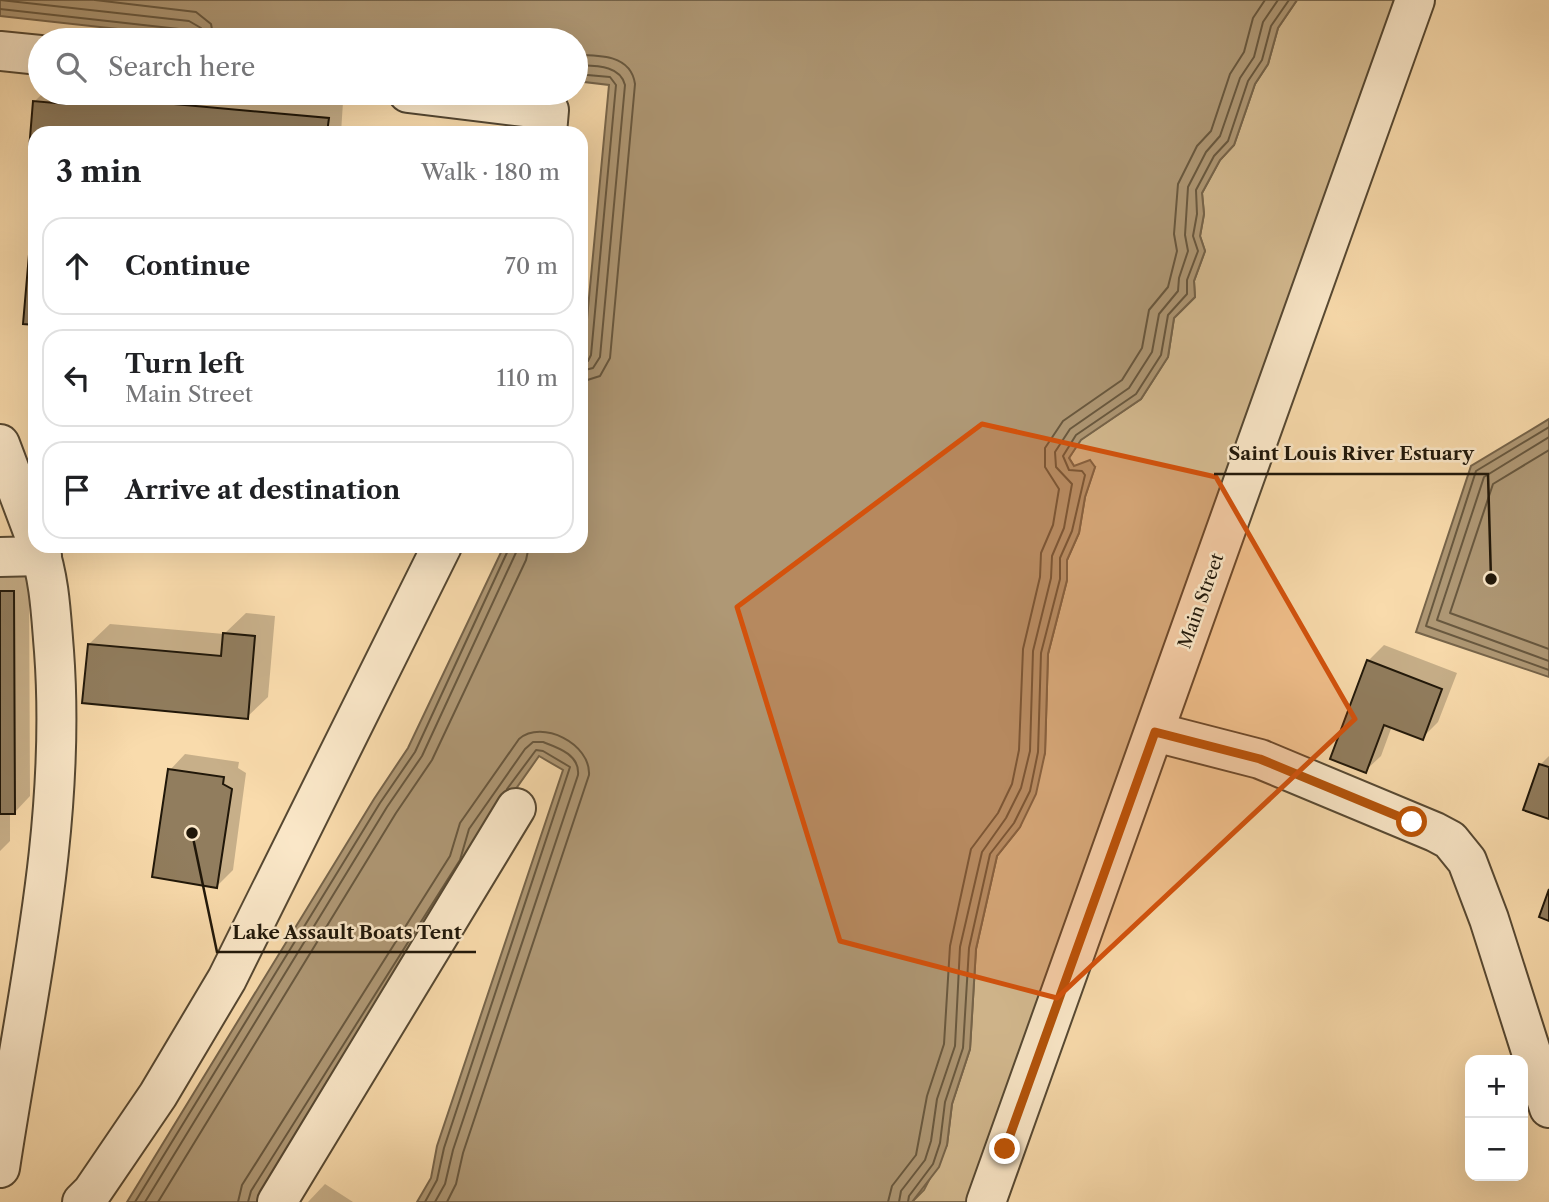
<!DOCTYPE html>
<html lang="en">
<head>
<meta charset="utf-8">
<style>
	:root { --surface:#fff; --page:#f6f6f6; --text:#202124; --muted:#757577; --line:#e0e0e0 }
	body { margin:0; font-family:"Libre Caslon Text",serif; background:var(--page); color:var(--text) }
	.controls { position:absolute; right:21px; bottom:21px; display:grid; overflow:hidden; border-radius:14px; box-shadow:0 7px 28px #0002 }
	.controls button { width:63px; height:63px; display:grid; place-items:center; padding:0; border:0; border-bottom:2px solid var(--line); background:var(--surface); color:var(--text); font:35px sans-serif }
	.stop { position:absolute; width:21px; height:21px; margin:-16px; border:5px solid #b45309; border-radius:50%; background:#fff }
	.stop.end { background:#b45309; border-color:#fff; box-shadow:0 2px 7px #0008 }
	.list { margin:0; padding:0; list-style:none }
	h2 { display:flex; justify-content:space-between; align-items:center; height:91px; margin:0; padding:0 28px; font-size:30px }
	h2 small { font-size:23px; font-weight:400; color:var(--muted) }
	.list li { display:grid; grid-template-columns:46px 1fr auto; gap:21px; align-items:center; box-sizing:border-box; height:98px; margin:0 14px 14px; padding:0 14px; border:2px solid var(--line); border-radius:21px }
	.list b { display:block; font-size:26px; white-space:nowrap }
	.list p { margin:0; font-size:23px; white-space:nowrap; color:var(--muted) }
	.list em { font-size:23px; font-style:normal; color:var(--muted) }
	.icon { flex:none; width:38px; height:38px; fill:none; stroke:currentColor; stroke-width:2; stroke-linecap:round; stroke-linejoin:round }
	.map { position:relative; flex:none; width:1549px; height:1202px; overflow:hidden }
	.search { position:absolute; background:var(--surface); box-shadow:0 7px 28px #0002; left:28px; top:28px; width:560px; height:77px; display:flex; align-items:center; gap:18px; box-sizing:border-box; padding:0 24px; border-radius:38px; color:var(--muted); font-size:26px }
	.panel { position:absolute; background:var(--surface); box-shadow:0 7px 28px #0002; left:28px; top:126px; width:560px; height:427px; border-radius:21px }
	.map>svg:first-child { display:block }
	.green { fill:#d4ba90; stroke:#7a684c; stroke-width:2 }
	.water { fill:#af9875; stroke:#76644a; stroke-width:2 }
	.shadow { fill:#0003 }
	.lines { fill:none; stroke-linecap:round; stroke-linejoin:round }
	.shore { stroke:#68583f; stroke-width:2 }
	.building { fill:#917d5e; stroke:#201709; stroke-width:2 }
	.minor-casing { stroke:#564832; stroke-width:42 }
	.minor { stroke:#fbe8c9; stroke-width:38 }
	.route { stroke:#b45309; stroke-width:9 }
	.marked { fill:#d4520c; fill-opacity:0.2; stroke:#d4520c; stroke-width:5; stroke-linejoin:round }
	.labels { text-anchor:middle; stroke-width:5; stroke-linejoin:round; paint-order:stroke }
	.street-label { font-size:18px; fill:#201709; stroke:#fbe8c9 }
	.leader { fill:none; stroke:#201709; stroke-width:2.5 }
	.callout-dot { fill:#201709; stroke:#fbe8c9; stroke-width:2.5 }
	.callout-label { font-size:19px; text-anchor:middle; font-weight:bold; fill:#201709; stroke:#fbe8c9; stroke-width:5; stroke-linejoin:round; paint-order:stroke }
</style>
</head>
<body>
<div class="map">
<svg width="1549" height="1202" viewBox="0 0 1549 1202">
	<rect width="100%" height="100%" fill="#f9dbac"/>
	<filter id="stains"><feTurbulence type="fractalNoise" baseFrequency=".00286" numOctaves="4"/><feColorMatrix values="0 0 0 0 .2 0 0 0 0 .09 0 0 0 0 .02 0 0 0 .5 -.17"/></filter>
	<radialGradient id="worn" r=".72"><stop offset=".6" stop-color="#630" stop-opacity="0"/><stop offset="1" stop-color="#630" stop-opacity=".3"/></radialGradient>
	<polygon class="green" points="1297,0 1402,0 974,1202 912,1202 924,1190 947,1145 952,1104 970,1049 976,949 997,856 1020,827 1045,753 1048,654 1067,580 1067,560 1079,533 1085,497 1095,467 1074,466 1069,458 1080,440 1141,399 1168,357 1174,318 1195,297 1194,281 1205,251 1200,236 1204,214 1202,193 1220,160 1234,145 1255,84 1268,64 1278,28"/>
	<g class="water">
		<polygon points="0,0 1297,0 1278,28 1268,64 1255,84 1234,145 1220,160 1202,193 1204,214 1200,236 1205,251 1194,281 1195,297 1174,318 1168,357 1141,399 1081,440 1069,458 1074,466 1090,460 1095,467 1085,497 1079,533 1067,560 1067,580 1048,654 1045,753 1036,794 1020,827 997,856 976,949 970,1049 952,1104 947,1145 939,1167 912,1202 417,1202 431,1178 437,1146 563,770 539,756 482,837 263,1202 127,1202 374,799 408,748 504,546 581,546 581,383 609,85 576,81 576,40 218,40 0,16"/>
		<polygon points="1549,419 1549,677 1416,632 1471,466"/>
	</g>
	<g class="shadow">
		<polygon points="43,93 235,93 343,102 341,133 35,133 35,149 35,101"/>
		<polygon points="0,576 29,576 30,796 15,812 10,812 10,841 0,851"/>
		<polygon points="246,613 275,616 268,697 247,717 89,644 110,624 224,634"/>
		<polygon points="1384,645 1457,673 1438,722 1423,737 1392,726 1381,756 1365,771 1368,661"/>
		<polygon points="185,754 239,762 238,768 246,773 233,870 217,886 170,770"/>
		<polygon points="1549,756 1549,818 1540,765"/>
		<polygon points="325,1184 353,1202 308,1202"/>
	</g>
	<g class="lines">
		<g class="shore">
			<polyline points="0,0 189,21 201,28 204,40"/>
			<polyline points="95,0 196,12 211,24 214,40"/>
			<polyline points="0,9 188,30 194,33 195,40"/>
			<path d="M576 55C600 55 631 55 635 84L610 358 600 376 581 382"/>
			<path d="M576 65C593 66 620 64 625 85L600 357 593 368 581 371"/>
			<polyline points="576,74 610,77 616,85 591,355 588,361 581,363"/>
			<polyline points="1549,427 1476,471 1426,626 1549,670"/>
			<polyline points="1549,437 1484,477 1437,620 1549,661"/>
			<polyline points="1549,450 1493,484 1450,613 1549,649"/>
			<polyline points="135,1202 380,803 415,752 510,546"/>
			<polyline points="145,1202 387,807 422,756 519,546"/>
			<polyline points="158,1202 396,813 432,760 526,560 529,546"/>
			<path d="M238 1202 242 1185 450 856 460 823 519 739C542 719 591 744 589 775L463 1153 456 1184 447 1202"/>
			<path d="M248 1202 251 1191 460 860 469 829 525 749 533 742H543C559 748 580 755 578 775L453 1150 445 1184 435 1202"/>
			<polyline points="425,1202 437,1180 444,1148 570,767 543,751 536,750 507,789"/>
			<polyline points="888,1202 892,1186 916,1155 927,1096 944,1044 950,946 971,849 998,813 1012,784 1019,750 1023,649 1040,577 1041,553 1053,525 1059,489 1045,467 1045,448 1063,421 1122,380 1142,348 1149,310 1168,287 1177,251 1174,234 1178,184 1197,146 1211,131 1230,74 1244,52 1253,18 1265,0"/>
			<polyline points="899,1202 901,1191 925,1160 931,1141 937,1099 955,1046 960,947 982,852 1006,818 1021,788 1030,751 1033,651 1051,578 1052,556 1064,528 1072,484 1056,467 1055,452 1070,429 1129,388 1152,352 1159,314 1178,291 1179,278 1188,251 1185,235 1188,187 1206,152 1220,136 1240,78 1254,57 1263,22 1278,0"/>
			<polyline points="908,1202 909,1196 933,1164 940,1143 945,1102 963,1048 969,948 990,854 1014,823 1030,791 1038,752 1041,653 1060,579 1060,558 1072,531 1085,475 1082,471 1069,470 1063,456 1076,435 1136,394 1161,355 1168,315 1187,294 1187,280 1198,251 1193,236 1197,214 1196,190 1214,156 1228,141 1248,81 1262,60 1271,26 1289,0"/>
		</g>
	</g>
	<g class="building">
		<polygon points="75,95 329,118 327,133 35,133 35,151 29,150 33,101 66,104"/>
		<polygon points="35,185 35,325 23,324"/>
		<polygon points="0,591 14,591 15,814 0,814"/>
		<polygon points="223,633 255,636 248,719 82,703 88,644 221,656"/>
		<polygon points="1367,660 1442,689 1423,740 1384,725 1366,773 1330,759"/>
		<polygon points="1539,764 1549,767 1549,819 1523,810"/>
		<polygon points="168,769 224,777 223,784 232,789 217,888 152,877"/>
		<polygon points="1549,889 1549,921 1539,917"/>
	</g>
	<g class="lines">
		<defs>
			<g id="minor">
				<polyline points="0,51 40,55"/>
				<polyline points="408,93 549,110 547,133"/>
				<polyline points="0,444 35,537"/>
				<polyline points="0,557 42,556"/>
				<polyline points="1155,732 1260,759 1435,832 1450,840 1467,861 1489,919 1549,1108"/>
				<path d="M0 1168C26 996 67 826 54 651 51 616 50 580 38 546"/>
				<polyline points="82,1202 92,1192 158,1095 227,979 442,546"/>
				<polyline points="277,1202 516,808"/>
				<polyline points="986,1202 1415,0"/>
			</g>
		</defs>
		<use href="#minor" class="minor-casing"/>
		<use href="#minor" class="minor"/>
	</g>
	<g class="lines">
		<polyline class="route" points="1005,1149 1155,732 1260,759 1412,822"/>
	</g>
	<path class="marked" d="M982 424 1216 477 1355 719 1057 998 840 941 737 607Z"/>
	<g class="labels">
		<g class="street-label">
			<text transform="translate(1201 601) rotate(-70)" y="6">Main Street</text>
		</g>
	</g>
	<path class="leader" d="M1491 579L1488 474H1214M192 833L217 952H476"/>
	<g class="callout-dot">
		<circle cx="1491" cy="579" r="7"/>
		<circle cx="192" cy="833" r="7"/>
	</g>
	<g class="callout-label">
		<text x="1351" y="460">Saint Louis River Estuary</text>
		<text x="347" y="939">Lake Assault Boats Tent</text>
	</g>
	<rect width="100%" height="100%" filter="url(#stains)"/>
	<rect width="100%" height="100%" fill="url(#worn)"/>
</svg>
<div class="controls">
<button>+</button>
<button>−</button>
</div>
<div class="stop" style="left:1412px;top:822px"></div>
<div class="stop end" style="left:1005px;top:1149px"></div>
<div class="search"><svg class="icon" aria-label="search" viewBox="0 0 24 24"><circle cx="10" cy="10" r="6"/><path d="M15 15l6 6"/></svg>Search here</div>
<section class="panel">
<h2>3 min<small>Walk · 180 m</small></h2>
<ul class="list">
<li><svg class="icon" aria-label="ahead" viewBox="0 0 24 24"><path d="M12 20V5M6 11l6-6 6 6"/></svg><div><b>Continue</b></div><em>70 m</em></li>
<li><svg class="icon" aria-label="left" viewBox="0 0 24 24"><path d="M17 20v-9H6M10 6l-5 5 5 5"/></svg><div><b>Turn left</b><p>Main Street</p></div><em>110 m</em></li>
<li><svg class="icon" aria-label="arrive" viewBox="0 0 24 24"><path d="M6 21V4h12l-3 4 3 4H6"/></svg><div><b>Arrive at destination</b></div></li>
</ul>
</section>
</div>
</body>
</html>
